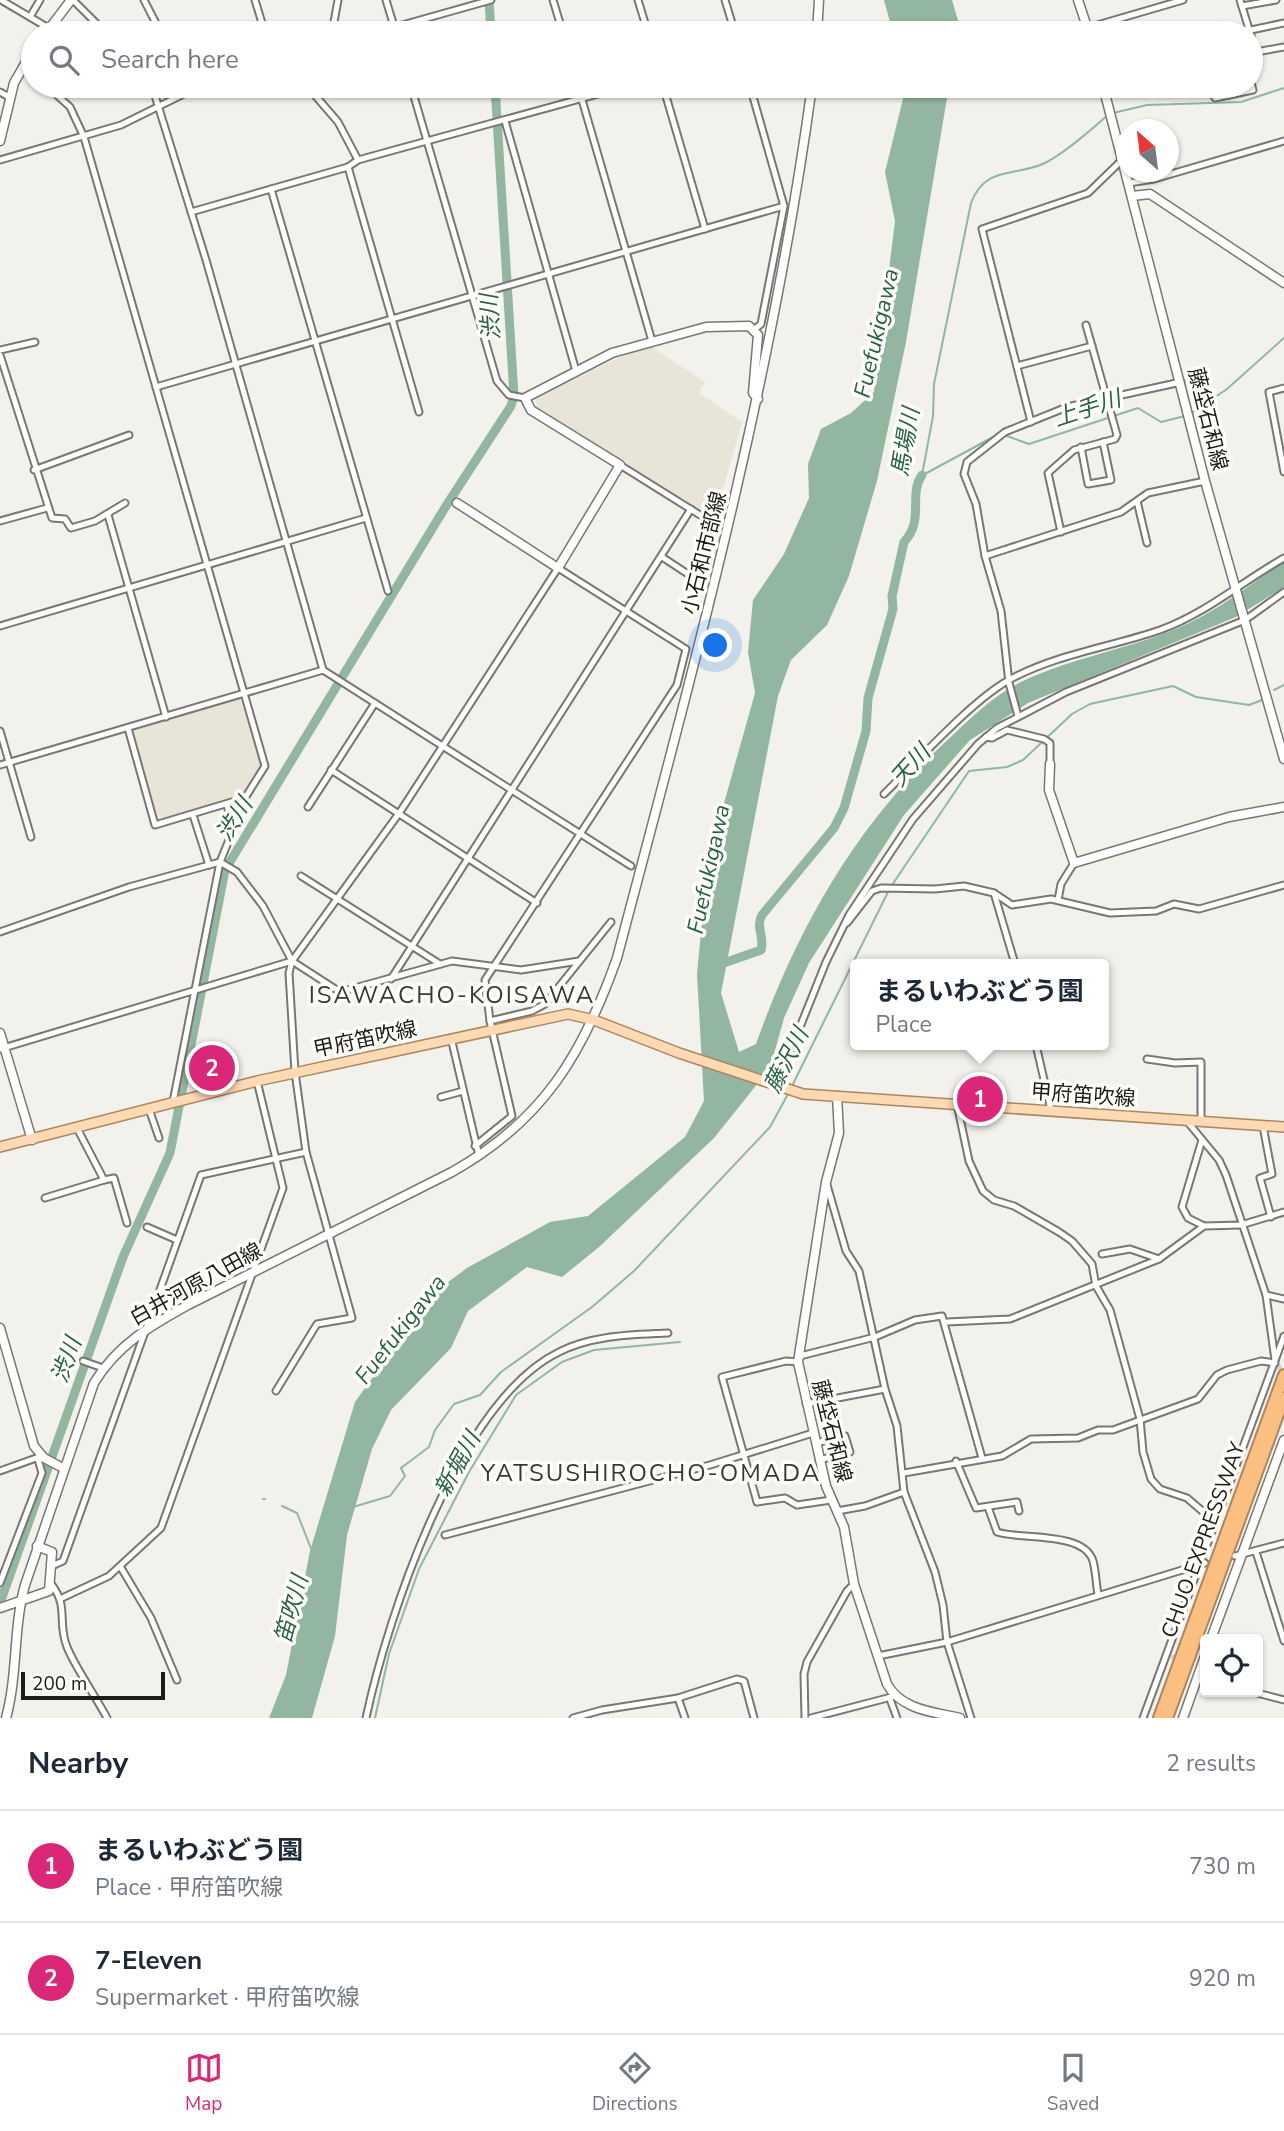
<!DOCTYPE html>
<html lang="en">
<head>
<meta charset="utf-8">
<style>
	:root { --surface:#fff; --page:#f6f6f7; --text:#1f2937; --muted:#747a83; --line:#e0e1e3; --accent:#db2777 }
	body { margin:0; font-family:"Nunito Sans","Noto Sans JP",sans-serif; background:var(--page); color:var(--text) }
	.controls { position:absolute; right:21px; bottom:21px; display:grid; overflow:hidden; border-radius:7px; box-shadow:0 2px 5px #0004 }
	.controls button { width:63px; height:63px; display:grid; place-items:center; padding:0; border:0; border-bottom:2px solid var(--line); background:var(--surface); color:var(--text); font:35px sans-serif }
	.compass { position:absolute; left:1116px; top:119px; width:63px; height:63px; border-radius:50%; background:var(--surface); box-shadow:0 2px 5px #0004; rotate:332deg }
	.scale { position:absolute; left:21px; bottom:18px; width:144px; box-sizing:border-box; padding-left:7px; border:4px solid #1d1c1a; border-top:0; font-size:19px; line-height:24px; white-space:nowrap; color:#1d1c1a; -webkit-text-stroke:5px #fffef9; paint-order:stroke }
	.you { position:absolute; left:716px; top:646px; width:24px; height:24px; margin:-18px; border:5px solid #fff; border-radius:50%; background:#1a73e8; box-shadow:0 0 0 10px #1a73e833 }
	.badge { display:grid; place-items:center; width:46px; height:46px; border-radius:50%; background:var(--accent); color:#fff; font-size:23px; font-weight:700 }
	.pin { position:absolute; translate:-50% -50%; border:4px solid #fff; box-shadow:0 2px 7px #0006 }
	.popup { position:absolute; left:850px; top:959px; width:259px; height:91px; box-sizing:border-box; display:grid; place-content:center; border-radius:7px; background:var(--surface); filter:drop-shadow(0 2px 5px #0005); font-size:23px; white-space:nowrap; color:var(--muted) }
	.popup b { font-size:26px; color:var(--text) }
	.popup::after { content:''; position:absolute; left:50%; top:100%; margin-left:-14px; border:14px solid transparent; border-top-color:var(--surface) }
	.list { margin:0; padding:0; list-style:none }
	h2 { display:flex; justify-content:space-between; align-items:center; height:91px; margin:0; padding:0 28px; font-size:30px }
	h2 small { font-size:23px; font-weight:400; color:var(--muted) }
	.list li { display:grid; grid-template-columns:46px 1fr auto; gap:21px; align-items:center; box-sizing:border-box; height:112px; padding:0 28px; border-top:2px solid var(--line) }
	.list b { display:block; font-size:26px; white-space:nowrap }
	.list p { margin:0; font-size:23px; white-space:nowrap; color:var(--muted) }
	.list em { font-size:23px; font-style:normal; color:var(--muted) }
	.icon { flex:none; width:38px; height:38px; fill:none; stroke:currentColor; stroke-width:2; stroke-linecap:round; stroke-linejoin:round }
	.map { position:relative; flex:none; width:1284px; height:1718px; overflow:hidden }
	.search { position:absolute; background:var(--surface); box-shadow:0 2px 5px #0004; left:21px; right:21px; top:21px; height:77px; display:flex; align-items:center; gap:18px; box-sizing:border-box; padding:0 24px; border-radius:38px; color:var(--muted); font-size:26px }
	.sheet { height:315px; background:var(--surface) }
	nav { display:flex; justify-content:space-around; align-items:center; box-sizing:border-box; height:98px; border-top:2px solid var(--line); background:var(--surface); font-size:19px; color:var(--muted) }
	nav a { display:grid; justify-items:center; gap:4px }
	nav .on { color:var(--accent) }
	.map>svg:first-child { display:block }
	.built { fill:#e8e5d8 }
	.water { fill:#92b6a0 }
	.lines { fill:none; stroke-linecap:round; stroke-linejoin:round }
	.stream { stroke:#92b6a0; stroke-width:2 }
	.river { stroke:#92b6a0; stroke-width:9 }
	.street-tunnel { stroke:#d2d1cc; stroke-width:5; stroke-dasharray:5 2.5; stroke-linecap:butt }
	.street-casing { stroke:#787772; stroke-width:9 }
	.secondary-casing { stroke:#787772; stroke-width:11 }
	.primary-casing { stroke:#ae865e; stroke-width:12 }
	.highway-casing { stroke:#ae865e; stroke-width:14 }
	.street { stroke:#fff; stroke-width:5 }
	.secondary { stroke:#fff; stroke-width:8 }
	.primary { stroke:#fdd9b4; stroke-width:9 }
	.highway { stroke:#fcbf82; stroke-width:10 }
	.labels { text-anchor:middle; stroke-width:7; stroke-linejoin:round; paint-order:stroke }
	.street-label { font-size:21px; fill:#1d1c1a; stroke:#fffef9 }
	.water-label { font-size:23px; font-style:italic; fill:#286345; stroke:#fffef9 }
	.quarter-label { font-size:24px; letter-spacing:2px; fill:#393834; stroke:#fffef9 }
</style>
</head>
<body>
<div class="map">
<svg width="1284" height="1718" viewBox="0 0 1284 1718">
	<rect width="100%" height="100%" fill="#f2f1eb"/>
	<g class="built">
		<polygon points="652,347 705,382 699,393 742,422 717,510 708,514 537,407 535,398 618,358"/>
		<polygon points="239,697 262,767 241,797 159,821 156,819 131,731 133,728"/>
	</g>
	<g class="water">
		<polygon points="884,0 952,0 959,24 958,33 893,33"/>
		<path d="M901 86H949L906 342 877 481 849 576 827 625 791 660 778 696 721 993 739 1052 756 1044C799 924 858 821 954 734 974 715 995 695 1021 682 1075 656 1137 648 1191 622 1224 606 1254 582 1284 561V587L1236 617 1028 703 970 740 904 815 809 963 784 1018 770 1068 714 1138 599 1247 562 1277 527 1267 468 1311 451 1348 391 1410 372 1449 347 1535 335 1636 312 1718H269L286 1675 310 1551 355 1402 432 1294 467 1268 550 1222 588 1216 685 1137 704 1101 697 974 708 860 755 693 748 652 753 600 784 554 809 498 808 464 821 429 851 413 874 392 895 221 885 172 903 99Z"/>
	</g>
	<g class="lines">
		<g class="stream">
			<polyline points="1113,113 1147,105 1241,102 1284,88"/>
			<polyline points="1190,414 1227,389 1284,338"/>
			<polyline points="1004,435 1029,444 1138,408 1161,422 1185,416"/>
			<path d="M922 475 933 416 934 384 971 203C986 164 1016 178 1047 162 1069 150 1089 131 1108 115"/>
			<polyline points="923,475 995,436"/>
			<polyline points="1274,690 1284,685"/>
			<polyline points="892,885 969,771 1007,767 1023,760 1072,714 1090,704 1173,686 1196,697 1249,705 1262,700"/>
			<polyline points="792,1086 889,890"/>
			<polyline points="263,1499 265,1499"/>
			<polyline points="282,1506 297,1513 312,1551"/>
			<polyline points="353,1507 390,1496 405,1476 401,1468 429,1447 435,1430 454,1404 480,1395 501,1372 592,1307 634,1271 770,1127 788,1094"/>
			<polyline points="375,1718 389,1654 419,1569 469,1472 516,1395 562,1362 594,1350 680,1342"/>
		</g>
		<g class="river">
			<polyline points="489,0 491,33"/>
			<path d="M718 965 761 950C765 937 755 927 762 915L834 828 844 808 866 731 868 698 893 609 892 596 904 542C925 520 908 495 922 475"/>
			<polyline points="0,1603 123,1257 170,1153 225,870 446,506 511,406 514,396 495,86"/>
		</g>
		<g class="street-tunnel">
			<polyline points="1278,1365 1284,1377"/>
			<polyline points="1171,1657 1196,1659"/>
		</g>
		<defs>
			<g id="street">
				<polyline points="1,0 57,33"/>
				<polyline points="73,0 96,23 101,33"/>
				<polyline points="144,0 161,33"/>
				<polyline points="255,0 265,33"/>
				<polyline points="386,0 396,33"/>
				<polyline points="553,0 563,33"/>
				<polyline points="638,0 648,33"/>
				<polyline points="725,0 735,33"/>
				<polyline points="1240,0 1256,52 1251,62"/>
				<polyline points="1242,6 1276,0"/>
				<polyline points="30,17 40,0"/>
				<polyline points="1087,28 1183,0"/>
				<polyline points="1251,30 1284,23"/>
				<polyline points="332,33 338,0"/>
				<polyline points="374,33 491,0"/>
				<polyline points="1256,52 1284,47"/>
				<polyline points="152,86 206,260 323,670 631,866"/>
				<polyline points="289,86 294,90 297,86"/>
				<polyline points="307,86 338,122 358,160"/>
				<polyline points="411,86 497,381 509,395 525,398"/>
				<polyline points="578,86 652,341"/>
				<polyline points="663,86 705,229"/>
				<polyline points="750,86 784,206 761,324 755,329"/>
				<polyline points="1208,86 1215,98 1253,90 1251,83"/>
				<polyline points="50,89 70,107 84,137 265,766 245,798 155,825 128,728"/>
				<polyline points="0,92 9,97"/>
				<polyline points="505,121 576,371"/>
				<polyline points="0,160 121,125 200,86"/>
				<polyline points="348,167 419,412"/>
				<polyline points="1129,183 1154,179 1284,141"/>
				<polyline points="271,189 388,591"/>
				<polyline points="191,212 348,167 358,160 627,86"/>
				<polyline points="0,350 35,342"/>
				<polyline points="0,355 52,518 65,519 71,528 95,521 125,503"/>
				<polyline points="1017,366 1092,346"/>
				<polyline points="156,387 784,206"/>
				<polyline points="1284,388 1269,392 1284,472"/>
				<polyline points="1031,422 982,229 1088,193 1123,159"/>
				<polyline points="1081,447 1088,484 1111,480 1103,442"/>
				<polyline points="620,465 708,520 716,519"/>
				<polyline points="34,470 129,435"/>
				<polyline points="1137,501 1147,543"/>
				<polyline points="108,515 166,717"/>
				<polyline points="0,521 47,508"/>
				<polyline points="1061,532 1048,473 1074,450 1115,439 1117,435 1086,325"/>
				<polyline points="985,556 1121,512 1148,493 1205,481"/>
				<polyline points="662,557 694,578"/>
				<polyline points="0,626 366,518"/>
				<polyline points="1018,716 1009,683 1001,611 985,556 976,504 964,474 967,462 1005,432 1067,407 1181,382"/>
				<polyline points="0,731 31,837"/>
				<polyline points="986,737 992,738 1007,730 1044,739 1050,743 1050,764"/>
				<polyline points="0,765 323,670"/>
				<polyline points="331,770 537,903"/>
				<path d="M884 794C917 762 971 701 1009 680 1056 654 1111 647 1160 630 1205 614 1243 581 1284 558"/>
				<polyline points="308,807 375,703"/>
				<polyline points="193,815 209,865"/>
				<polyline points="220,862 237,872 263,906 292,961 340,992 452,961 521,970 579,961"/>
				<polyline points="301,876 440,964"/>
				<polyline points="994,893 1015,964"/>
				<polyline points="1058,900 1061,884 1074,863"/>
				<polyline points="847,923 872,891 881,888 935,889 964,886 994,893 1012,905 1051,899 1110,913 1156,911 1174,904 1199,909 1284,885"/>
				<polyline points="0,932 129,887 220,862"/>
				<polyline points="391,979 691,509"/>
				<polyline points="490,1021 532,1011 545,1004 611,922"/>
				<polyline points="451,1038 479,1156"/>
				<polyline points="1036,1045 1051,1110"/>
				<polyline points="0,1049 292,961"/>
				<polyline points="1147,1059 1175,1063 1201,1062 1201,1121"/>
				<polyline points="776,1087 826,962 849,915 913,819 978,744 997,728 1066,692 1245,620 1284,592"/>
				<polyline points="441,1097 463,1091"/>
				<polyline points="173,1102 220,862 233,830 227,805"/>
				<polyline points="957,1104 969,1161 983,1191 994,1200 1014,1206 1059,1232 1072,1241 1092,1264 1096,1286 1110,1310 1140,1419 1143,1452 1151,1479 1160,1489 1187,1498 1215,1522"/>
				<polyline points="149,1109 159,1138"/>
				<polyline points="1186,1120 1219,1160 1226,1175 1266,1295 1275,1360"/>
				<polyline points="1263,1126 1272,1174 1260,1178 1271,1217"/>
				<polyline points="77,1128 104,1180 114,1178 127,1223"/>
				<polyline points="1202,1140 1182,1207 1188,1218 1204,1226"/>
				<polyline points="827,1185 846,1251 859,1271 885,1389 897,1426 904,1492 935,1572 943,1605 947,1642 971,1718"/>
				<polyline points="45,1198 104,1180"/>
				<polyline points="147,1227 177,1240"/>
				<polyline points="1102,1254 1130,1249 1159,1259"/>
				<polyline points="1266,1295 1284,1299"/>
				<polyline points="947,1322 1010,1319 1159,1259 1204,1226 1241,1225 1284,1212"/>
				<polyline points="800,1356 875,1337 915,1320 942,1316 982,1458"/>
				<polyline points="83,1361 103,1368"/>
				<polyline points="798,1362 786,1361 722,1377 757,1502 785,1498 797,1505 831,1500"/>
				<polyline points="276,1391 317,1324 352,1318 306,1152 295,1072 289,973 292,961 400,812 558,568 686,649 677,685 485,980 490,1021 512,1116 475,1146"/>
				<polyline points="806,1404 885,1389"/>
				<polyline points="816,1443 845,1436 850,1452 819,1460"/>
				<polyline points="956,1461 976,1508 1017,1502 1019,1511"/>
				<polyline points="0,1471 39,1457"/>
				<polyline points="904,1473 1002,1456 1031,1439 1078,1438 1098,1430 1113,1430 1198,1399 1217,1375 1227,1370 1261,1361 1275,1363"/>
				<path d="M988 1507 997 1532C1021 1540 1084 1531 1093 1561 1096 1572 1096 1584 1098 1594"/>
				<polyline points="837,1511 865,1506 904,1492"/>
				<polyline points="445,1535 710,1465 813,1433"/>
				<polyline points="1256,1552 1284,1641"/>
				<polyline points="1235,1556 1284,1543"/>
				<polyline points="52,1566 63,1561 201,1175 306,1152"/>
				<polyline points="120,1566 151,1618 177,1680"/>
				<polyline points="0,1583 42,1473 38,1459"/>
				<path d="M52 1585C69 1608 57 1622 67 1647 75 1667 96 1697 107 1718"/>
				<polyline points="62,1598 109,1576 161,1528 283,1188 257,1081"/>
				<polyline points="878,1656 947,1642 1205,1563"/>
				<polyline points="1253,1692 1284,1700"/>
				<polyline points="678,1698 685,1718"/>
				<polyline points="890,1699 897,1718"/>
				<path d="M366 1718C388 1615 459 1401 559 1352 592 1335 631 1335 668 1333"/>
				<polyline points="573,1718 602,1710 678,1698 737,1679 744,1681 754,1718"/>
				<polyline points="805,1718 804,1674 807,1662 847,1591 854,1584"/>
				<polyline points="811,1718 895,1696"/>
				<polyline points="1143,1718 1284,1336"/>
			</g>
			<g id="secondary">
				<polyline points="1078,0 1089,33"/>
				<polyline points="46,33 71,0"/>
				<polyline points="817,33 819,0"/>
				<polyline points="1103,86 1205,481 1284,759"/>
				<polyline points="0,141 14,83 33,50"/>
				<polyline points="1132,196 1150,194 1284,283"/>
				<polyline points="457,503 558,568 620,465 531,410 525,398 612,353 706,327 749,326 758,335 753,393 758,399"/>
				<polyline points="1050,764 1049,790 1074,863 1229,817 1284,807"/>
				<polyline points="0,1033 32,1140"/>
				<path d="M837 1096 839 1133 826 1182 798 1362 826 1486 844 1527 854 1584 887 1684C901 1710 934 1712 960 1718"/>
				<polyline points="0,1328 34,1446 44,1458 63,1468"/>
				<polyline points="0,1608 49,1591 52,1552 37,1546"/>
				<polyline points="1211,1639 1284,1440"/>
				<path d="M6 1718C18 1674 13 1628 25 1585L94 1383C117 1345 150 1326 188 1305L452 1172C543 1121 583 1054 617 958 693 670 772 382 812 86"/>
				<polyline points="1183,1718 1205,1656"/>
			</g>
			<polyline id="primary" points="0,1147 257,1081 568,1014 594,1020 679,1053 803,1094 1284,1127"/>
			<g id="highway">
				<polyline points="1159,1718 1284,1375"/>
				<polyline points="1167,1718 1284,1398"/>
			</g>
		</defs>
		<use href="#street" class="street-casing"/>
		<use href="#secondary" class="secondary-casing"/>
		<use href="#primary" class="primary-casing"/>
		<use href="#highway" class="highway-casing"/>
		<use href="#street" class="street"/>
		<use href="#secondary" class="secondary"/>
		<use href="#primary" class="primary"/>
		<use href="#highway" class="highway"/>
	</g>
	<g class="labels">
		<g class="street-label">
			<text transform="translate(1208 419) rotate(76)" y="7">藤垈石和線</text>
			<text transform="translate(704 553) rotate(-76)" y="7">小石和市部線</text>
			<text transform="translate(365 1039) rotate(-12)" y="7">甲府笛吹線</text>
			<text transform="translate(1083 1095) rotate(4)" y="7">甲府笛吹線</text>
			<text transform="translate(196 1284) rotate(-29)" y="7">白井河原八田線</text>
			<text transform="translate(832 1431) rotate(76)" y="7">藤垈石和線</text>
			<text transform="translate(1203 1540) rotate(-70)" y="7">CHUO EXPRESSWAY</text>
		</g>
		<g class="water-label">
			<text transform="translate(490 317) rotate(-94)" y="8">渋川</text>
			<text transform="translate(876 333) rotate(-77)" y="8">Fuefukigawa</text>
			<text transform="translate(1087 408) rotate(-18)" y="8">上手川</text>
			<text transform="translate(905 442) rotate(-80)" y="8">馬場川</text>
			<text transform="translate(910 765) rotate(-48)" y="8">天川</text>
			<text transform="translate(234 819) rotate(-58)" y="8">渋川</text>
			<text transform="translate(708 869) rotate(-78)" y="8">Fuefukigawa</text>
			<text transform="translate(786 1060) rotate(-63)" y="8">藤沢川</text>
			<text transform="translate(400 1329) rotate(-52)" y="8">Fuefukigawa</text>
			<text transform="translate(66 1360) rotate(-70)" y="8">渋川</text>
			<text transform="translate(457 1464) rotate(-61)" y="8">新堀川</text>
			<text transform="translate(291 1609) rotate(-75)" y="8">笛吹川</text>
		</g>
		<g class="quarter-label">
			<text x="452" y="1003">ISAWACHO-KOISAWA</text>
			<text x="651" y="1481">YATSUSHIROCHO-OMADA</text>
		</g>
	</g>
</svg>
<div class="controls">
<button><svg class="icon" aria-label="locate" viewBox="0 0 24 24"><circle cx="12" cy="12" r="6"/><path d="M12 2v4M12 18v4M2 12h4M18 12h4"/></svg></button>
</div>
<svg class="compass" viewBox="-18 -18 36 36"><path d="M0-13l5 13h-10z" fill="#e53935"/><path d="M0 13l5-13h-10z" fill="#747a83"/></svg>
<div class="scale">200 m</div>
<div class="you"></div>
<div class="pin badge" style="left:980px;top:1099px">1</div>
<div class="popup"><b>まるいわぶどう園</b>Place</div>
<div class="pin badge" style="left:212px;top:1068px">2</div>
<div class="search"><svg class="icon" aria-label="search" viewBox="0 0 24 24"><circle cx="10" cy="10" r="6"/><path d="M15 15l6 6"/></svg>Search here</div>
</div>
<section class="sheet">
<h2>Nearby<small>2 results</small></h2>
<ul class="list">
<li><span class="badge">1</span><div><b>まるいわぶどう園</b><p>Place · 甲府笛吹線</p></div><em>730 m</em></li>
<li><span class="badge">2</span><div><b>7-Eleven</b><p>Supermarket · 甲府笛吹線</p></div><em>920 m</em></li>
</ul>
</section>
<nav>
<a class="on"><svg class="icon" aria-label="map" viewBox="0 0 24 24"><path d="M3 6l6-2 6 2 6-2v14l-6 2-6-2-6 2zM9 4v14M15 6v14"/></svg>Map</a>
<a><svg class="icon" aria-label="directions" viewBox="0 0 24 24"><path d="M12 3l9 9-9 9-9-9zM9 14v-3h6M13 9l2 2-2 2"/></svg>Directions</a>
<a><svg class="icon" aria-label="saved" viewBox="0 0 24 24"><path d="M7 4h10v16l-5-4-5 4z"/></svg>Saved</a>
</nav>
</body>
</html>
